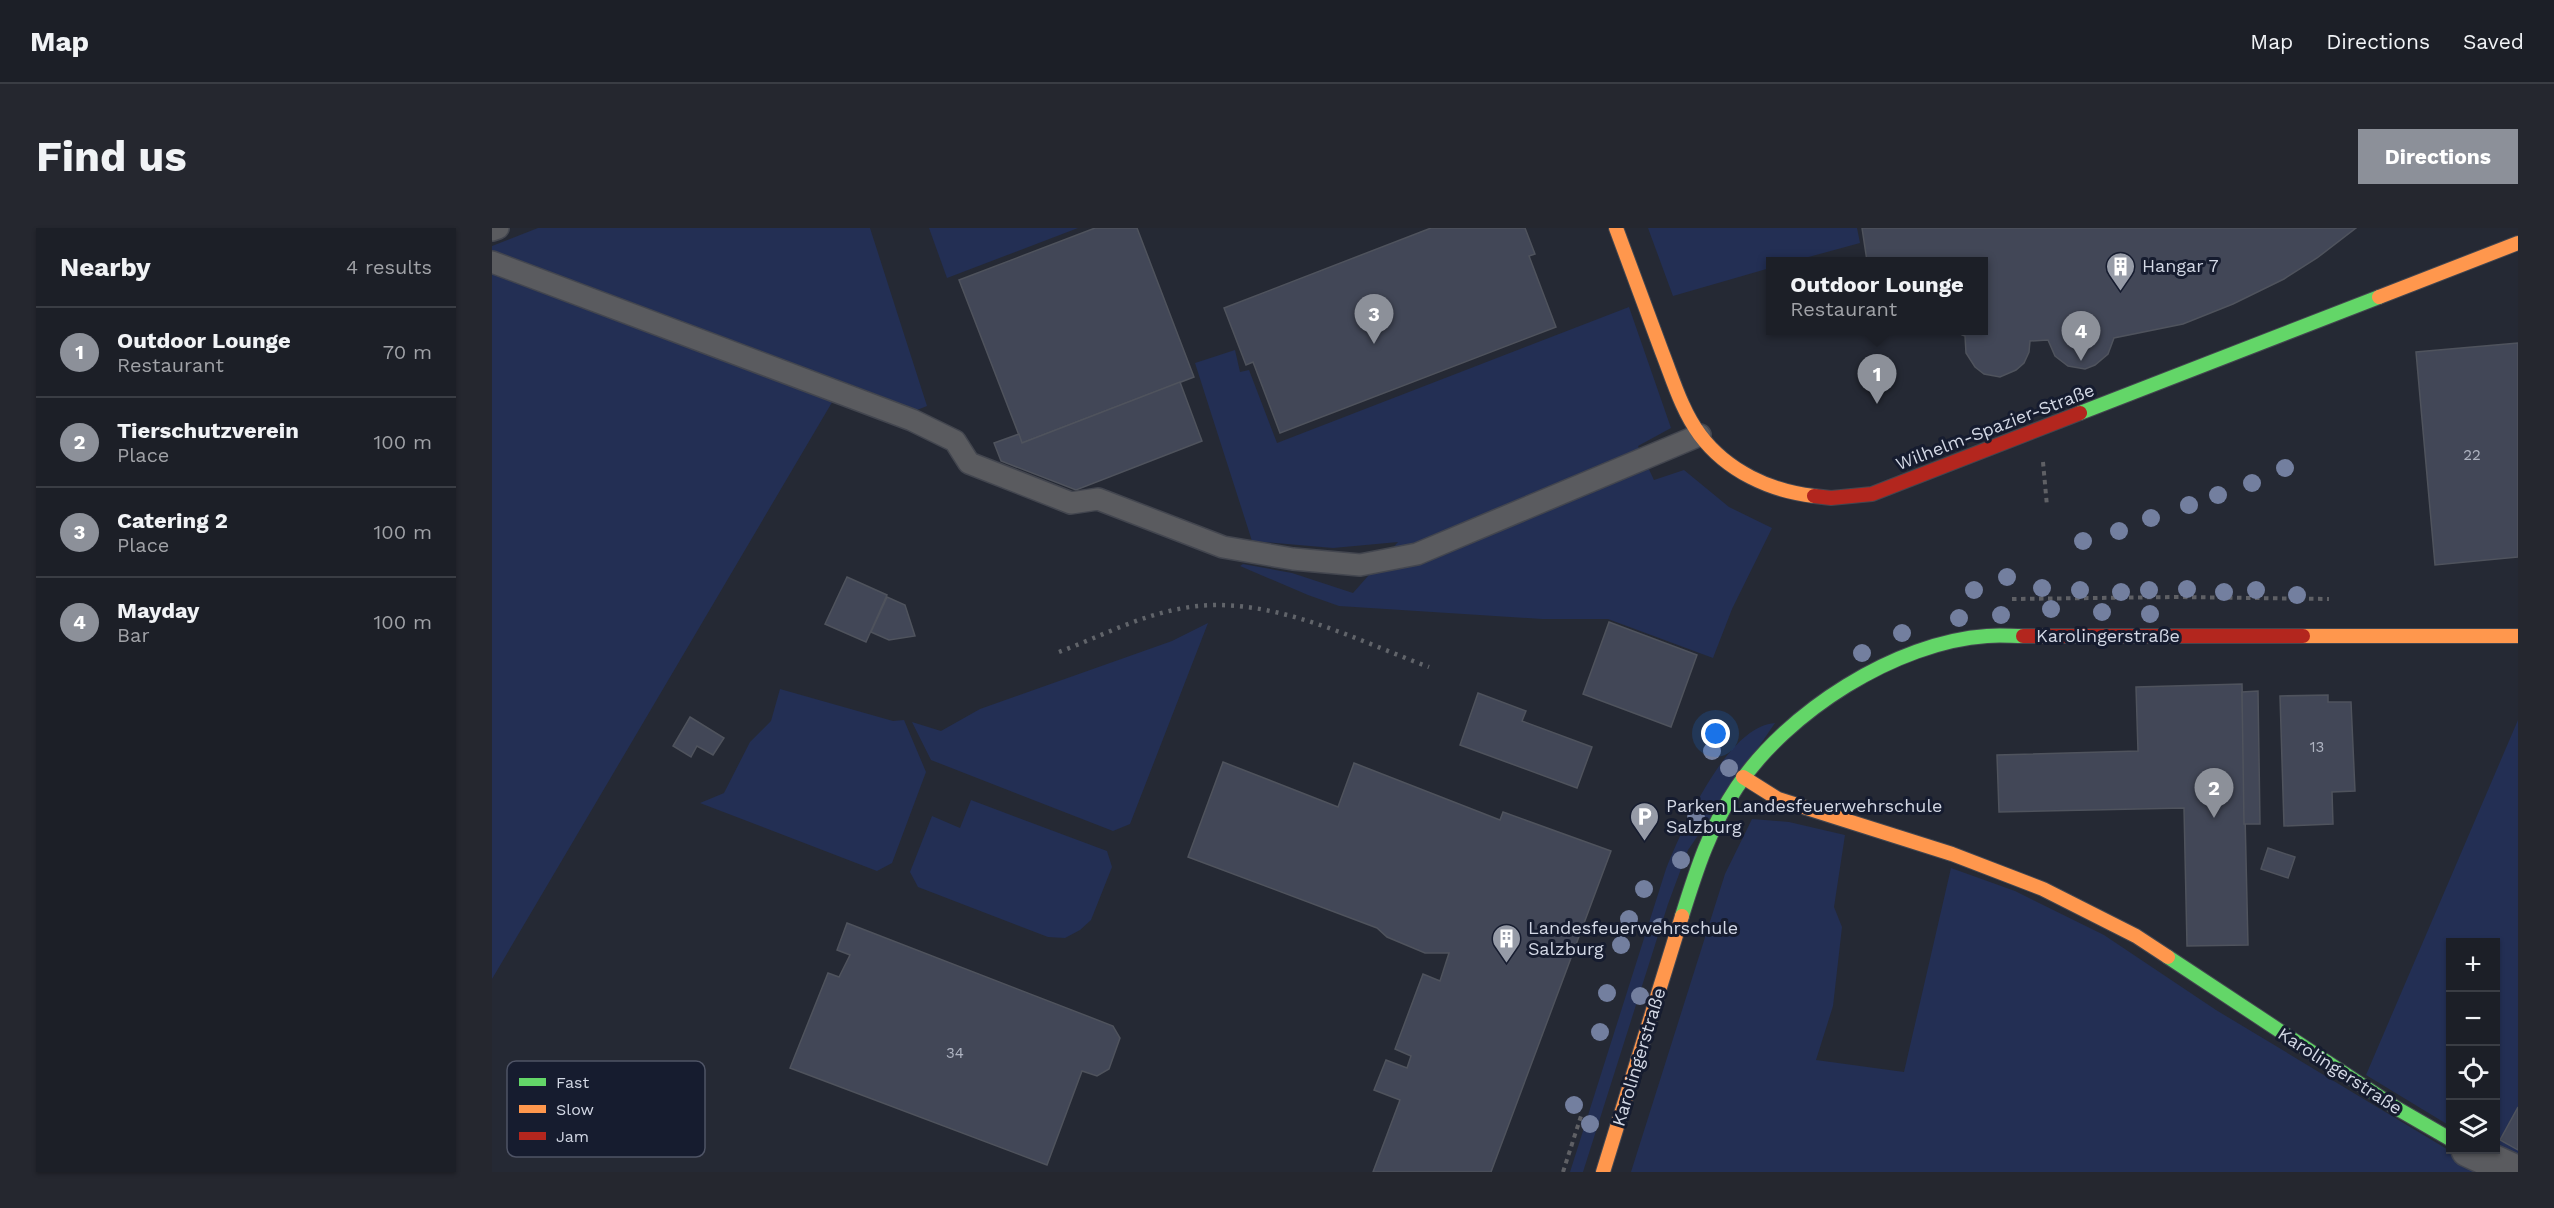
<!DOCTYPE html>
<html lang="en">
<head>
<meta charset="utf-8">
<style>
	:root { --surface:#1c1f27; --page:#25272f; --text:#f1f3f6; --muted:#a0a2a7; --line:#3a3d44; --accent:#8c9099 }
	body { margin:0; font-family:"Work Sans",sans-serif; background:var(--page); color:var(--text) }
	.controls { position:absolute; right:18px; bottom:18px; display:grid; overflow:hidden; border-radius:0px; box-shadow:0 2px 4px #0004 }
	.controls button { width:54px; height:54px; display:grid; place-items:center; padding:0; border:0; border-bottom:2px solid var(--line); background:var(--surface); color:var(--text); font:30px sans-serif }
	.you { position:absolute; left:1224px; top:506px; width:21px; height:21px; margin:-15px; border:4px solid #fff; border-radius:50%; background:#1a73e8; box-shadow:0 0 0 9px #1a73e833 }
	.badge { display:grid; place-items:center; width:39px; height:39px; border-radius:50%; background:var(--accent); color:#fff; font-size:20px; font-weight:700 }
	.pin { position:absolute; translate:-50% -50px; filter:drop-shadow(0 2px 3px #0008) }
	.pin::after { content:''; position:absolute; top:32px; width:21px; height:18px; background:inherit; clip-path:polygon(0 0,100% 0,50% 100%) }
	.popup { position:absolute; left:1274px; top:29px; width:222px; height:78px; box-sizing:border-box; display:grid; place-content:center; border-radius:0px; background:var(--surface); filter:drop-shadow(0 2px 4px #0005); font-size:20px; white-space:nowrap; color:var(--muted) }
	.popup b { font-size:22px; color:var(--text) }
	.popup::after { content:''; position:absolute; left:50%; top:100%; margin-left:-12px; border:12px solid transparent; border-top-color:var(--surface) }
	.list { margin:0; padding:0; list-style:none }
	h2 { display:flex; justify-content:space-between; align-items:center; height:78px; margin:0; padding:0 24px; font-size:26px }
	h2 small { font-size:20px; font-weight:400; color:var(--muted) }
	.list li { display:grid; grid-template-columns:39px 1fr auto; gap:18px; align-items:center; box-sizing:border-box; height:90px; padding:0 24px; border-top:2px solid var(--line) }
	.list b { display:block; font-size:22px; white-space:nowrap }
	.list p { margin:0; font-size:20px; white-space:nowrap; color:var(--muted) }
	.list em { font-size:20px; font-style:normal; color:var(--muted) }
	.icon { flex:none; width:33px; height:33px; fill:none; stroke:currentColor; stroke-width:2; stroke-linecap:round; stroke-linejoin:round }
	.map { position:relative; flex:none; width:2026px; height:944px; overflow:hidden; border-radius:0px }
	header { display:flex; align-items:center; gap:36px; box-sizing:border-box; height:84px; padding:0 30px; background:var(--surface); border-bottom:2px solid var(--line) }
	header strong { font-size:28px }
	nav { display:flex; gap:33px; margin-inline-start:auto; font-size:21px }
	.intro { display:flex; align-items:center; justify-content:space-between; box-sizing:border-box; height:144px; padding:0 36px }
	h1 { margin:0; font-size:42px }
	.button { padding:15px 27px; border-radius:0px; background:var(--accent); color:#fff; font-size:21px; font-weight:700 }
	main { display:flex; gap:36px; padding:0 36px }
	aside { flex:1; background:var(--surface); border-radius:0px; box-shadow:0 2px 4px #0004 }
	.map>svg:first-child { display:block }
	.green { fill:#232f54 }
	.building { fill:#424757; stroke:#4f535d; stroke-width:1.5 }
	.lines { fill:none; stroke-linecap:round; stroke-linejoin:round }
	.lane-casing { stroke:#43464f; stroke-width:24 }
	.street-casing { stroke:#43464f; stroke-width:36 }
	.fast-casing { stroke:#43464f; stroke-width:16 }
	.slow-casing { stroke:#43464f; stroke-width:16 }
	.jam-casing { stroke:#43464f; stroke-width:16 }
	.path { stroke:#5f6065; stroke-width:4; stroke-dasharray:4.5 4.5; stroke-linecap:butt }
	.lane { stroke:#5a5b5f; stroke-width:21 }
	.street { stroke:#5a5b5f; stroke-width:33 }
	.fast { stroke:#63d668; stroke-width:14 }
	.slow { stroke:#ff974d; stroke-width:14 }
	.jam { stroke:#b3261e; stroke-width:14 }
	.rail { stroke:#61646a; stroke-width:4.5; stroke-dasharray:3 6; stroke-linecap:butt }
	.tree { fill:#737f9f }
	.labels { text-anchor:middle; stroke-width:6; stroke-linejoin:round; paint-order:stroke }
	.number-label { font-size:15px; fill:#afb4c2 }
	.poi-label { font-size:18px; fill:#d3d8e5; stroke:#161c2f; text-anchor:start }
	.street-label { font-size:18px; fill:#d3d8e5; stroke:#161c2f }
	.key { fill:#161c2f; stroke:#4f5466; stroke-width:1.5 }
	.key-label { font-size:16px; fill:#d3d8e5 }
</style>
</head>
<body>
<header>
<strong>Map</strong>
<nav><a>Map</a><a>Directions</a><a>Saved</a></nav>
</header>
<div class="intro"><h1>Find us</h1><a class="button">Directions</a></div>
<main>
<aside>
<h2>Nearby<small>4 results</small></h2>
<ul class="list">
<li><span class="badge">1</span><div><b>Outdoor Lounge</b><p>Restaurant</p></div><em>70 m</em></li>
<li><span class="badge">2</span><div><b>Tierschutzverein</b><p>Place</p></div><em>100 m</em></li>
<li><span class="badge">3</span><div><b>Catering 2</b><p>Place</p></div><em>100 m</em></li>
<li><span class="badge">4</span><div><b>Mayday</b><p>Bar</p></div><em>100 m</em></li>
</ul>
</aside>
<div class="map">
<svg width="2026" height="944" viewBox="0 0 2026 944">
	<rect width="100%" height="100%" fill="#252934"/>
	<g class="green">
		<polygon points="46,0 378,0 435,178 425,182 352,154 0,751 0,18"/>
		<polygon points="437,0 586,0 455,50"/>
		<polygon points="1156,0 1365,0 1368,15 1302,33 1278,33 1278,40 1181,68"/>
		<polygon points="1137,79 1179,200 1146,218 1162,252 1192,242 1237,279 1280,300 1240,381 1221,430 1116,391 1050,391 847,378 816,367 748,338 751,336 800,345 861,365 906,314 841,320 760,313 703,135 743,122 748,144 757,142 785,215"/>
		<polygon points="716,395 638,596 621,603 439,532 420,494 449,503 488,481 680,413"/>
		<polygon points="288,461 401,493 412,492 434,544 400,635 385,643 208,575 232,565 258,514 279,493"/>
		<polygon points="2026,492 2026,934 2004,922 2004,714 1958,714 1958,898 1874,847"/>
		<path d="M1283 495 1196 622 1176 676 1091 944H1078L1174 641C1190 601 1235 498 1283 495Z"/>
		<polygon points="479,572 615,623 620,639 599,692 588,702 573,710 556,709 426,659 418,644 440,588 468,600"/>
		<polygon points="1260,591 1297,594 1353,607 1342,679 1350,699 1341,778 1324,832 1412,844 1459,640 1523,663 1612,707 1724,782 1993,944 1139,944 1233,646"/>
	</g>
	<g class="building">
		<polygon points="603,0 645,0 702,149 530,215 467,52"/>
		<polygon points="939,0 1033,0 1043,26 1037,28 1064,99 788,205 761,134 754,137 732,80"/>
		<polygon points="1370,0 1864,0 1825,30 1792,51 1741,76 1691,96 1622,110 1616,126 1603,137 1593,141 1576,138 1563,128 1556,112 1538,113 1537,124 1532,135 1524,142 1508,149 1492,146 1483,139 1474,125 1473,108 1458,102 1492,102 1492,33 1375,33"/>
		<polygon points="2026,115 2026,329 1943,337 1924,124"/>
		<polygon points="688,154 710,213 584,262 509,233 502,215 527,206 530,215"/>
		<polygon points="355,349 395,367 374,414 333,396"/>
		<polygon points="395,369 413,377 423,408 397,412 379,404"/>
		<polygon points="1117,394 1205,427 1179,499 1091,466"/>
		<polygon points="1750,456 1756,717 1695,718 1692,580 1507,584 1505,527 1646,523 1644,459"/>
		<polygon points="1766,463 1768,596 1752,596 1750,464"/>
		<polygon points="986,465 1034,483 1030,493 1100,519 1085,560 968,517"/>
		<polygon points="1836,467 1836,474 1859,474 1863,563 1840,564 1841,596 1792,598 1788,468"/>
		<polygon points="198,489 232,510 221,527 205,518 199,529 181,518"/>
		<polygon points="731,534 846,579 862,535 1008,592 1011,584 1119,623 999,944 881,944 908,872 882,862 894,832 915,840 919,828 903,821 931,746 948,753 957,725 933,725 895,709 885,700 696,629"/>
		<polygon points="1776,620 1803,629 1796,650 1769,641"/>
		<polygon points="355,695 621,798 628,810 617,841 605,848 590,843 555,937 298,840 336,745 347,749 358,727 345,722"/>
		<polygon points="2026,879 2026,922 2008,912"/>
	</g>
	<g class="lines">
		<defs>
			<g id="lane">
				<polyline points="0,2 6,0"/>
				<polyline points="0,34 420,192 463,213 477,235 579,275 606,271 731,319 801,331 868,337 925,326 1208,207"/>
			</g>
			<polyline id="street" points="1976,922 2024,944"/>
			<g id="fast">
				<polyline points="1588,185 1887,69"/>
				<path d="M1190 688C1204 643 1218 599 1245 559 1295 484 1404 414 1495 408 1507 407 1519 408 1531 408"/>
				<polyline points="1676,729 1906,881 1958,911"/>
			</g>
			<g id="slow">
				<path d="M1124 0C1139 41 1155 83 1170 124 1181 152 1190 183 1208 207 1235 243 1278 263 1322 268"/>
				<polyline points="1887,69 2026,15"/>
				<polyline points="1811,408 2026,408"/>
				<polyline points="1251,549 1286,571 1460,626 1551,661 1644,708 1676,729"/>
				<polyline points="1111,944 1190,688"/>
			</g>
			<g id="jam">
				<polyline points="1322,268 1339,270 1380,266 1588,185"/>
				<polyline points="1531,408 1811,408"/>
			</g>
		</defs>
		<use href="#lane" class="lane-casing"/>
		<use href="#street" class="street-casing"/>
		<use href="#fast" class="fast-casing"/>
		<use href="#slow" class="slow-casing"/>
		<use href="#jam" class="jam-casing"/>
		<g class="path">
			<polyline points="1551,234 1555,278"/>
			<polyline points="1520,371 1686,369 1837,371"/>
			<polyline points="1071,944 1089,888"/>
		</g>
		<use href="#lane" class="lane"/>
		<use href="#street" class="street"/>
		<use href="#fast" class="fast"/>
		<use href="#slow" class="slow"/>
		<use href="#jam" class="jam"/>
		<path class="rail" d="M567 424C607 409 649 387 692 380 775 365 861 411 937 439"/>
	</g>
	<g class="tree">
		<circle cx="1793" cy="240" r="9"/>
		<circle cx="1760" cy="255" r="9"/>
		<circle cx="1726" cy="267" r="9"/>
		<circle cx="1697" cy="277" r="9"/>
		<circle cx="1659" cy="290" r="9"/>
		<circle cx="1627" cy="303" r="9"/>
		<circle cx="1591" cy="313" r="9"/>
		<circle cx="1515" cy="349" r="9"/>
		<circle cx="1550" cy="360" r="9"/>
		<circle cx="1695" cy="361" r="9"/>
		<circle cx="1482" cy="362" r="9"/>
		<circle cx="1588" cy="362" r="9"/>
		<circle cx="1657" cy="362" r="9"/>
		<circle cx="1764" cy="362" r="9"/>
		<circle cx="1629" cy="364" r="9"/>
		<circle cx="1732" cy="364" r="9"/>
		<circle cx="1805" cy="367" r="9"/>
		<circle cx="1559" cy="381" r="9"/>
		<circle cx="1610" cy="384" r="9"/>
		<circle cx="1658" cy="386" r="9"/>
		<circle cx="1509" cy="387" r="9"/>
		<circle cx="1467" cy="390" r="9"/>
		<circle cx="1410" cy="405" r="9"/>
		<circle cx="1370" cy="425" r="9"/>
		<circle cx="1220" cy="523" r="9"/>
		<circle cx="1237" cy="540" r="9"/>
		<circle cx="1204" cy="590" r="9"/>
		<circle cx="1189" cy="632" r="9"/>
		<circle cx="1152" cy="661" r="9"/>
		<circle cx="1137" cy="691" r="9"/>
		<circle cx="1168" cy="699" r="9"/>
		<circle cx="1129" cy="717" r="9"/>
		<circle cx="1115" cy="765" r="9"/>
		<circle cx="1148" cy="768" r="9"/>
		<circle cx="1108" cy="804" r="9"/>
		<circle cx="1082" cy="877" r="9"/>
		<circle cx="1098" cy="896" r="9"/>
	</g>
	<defs>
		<symbol id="building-pin" viewBox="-11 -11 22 30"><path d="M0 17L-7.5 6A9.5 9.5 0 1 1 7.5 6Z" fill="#969ba7" stroke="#161c2f"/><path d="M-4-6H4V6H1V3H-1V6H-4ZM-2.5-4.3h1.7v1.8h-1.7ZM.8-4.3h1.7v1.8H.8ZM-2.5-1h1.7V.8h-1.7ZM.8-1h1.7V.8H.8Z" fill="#fff"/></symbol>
		<symbol id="parking-pin" viewBox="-11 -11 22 30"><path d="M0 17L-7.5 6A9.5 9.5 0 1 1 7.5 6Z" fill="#969ba7" stroke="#161c2f"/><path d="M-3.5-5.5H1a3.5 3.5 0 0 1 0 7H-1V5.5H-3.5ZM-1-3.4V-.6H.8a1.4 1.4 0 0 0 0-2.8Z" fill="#fff"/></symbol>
	</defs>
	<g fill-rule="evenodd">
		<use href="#building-pin" x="1612" y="22" width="33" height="45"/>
		<use href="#parking-pin" x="1136" y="572" width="33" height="45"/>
		<use href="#building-pin" x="998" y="694" width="33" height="45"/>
	</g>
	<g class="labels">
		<g class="number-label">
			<text x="1980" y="232">22</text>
			<text x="1825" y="524">13</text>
			<text x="463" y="830">34</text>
		</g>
		<g class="poi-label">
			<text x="1650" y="44">Hangar 7</text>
			<text x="1174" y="584">Parken Landesfeuerwehrschule<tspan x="1174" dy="21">Salzburg</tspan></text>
			<text x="1036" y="706">Landesfeuerwehrschule<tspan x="1036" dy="21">Salzburg</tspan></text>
		</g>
		<g class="street-label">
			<text transform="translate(1503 199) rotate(-21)" y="6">Wilhelm-Spazier-Straße</text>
			<text x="1616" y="414">Karolingerstraße</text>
			<text transform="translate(1147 829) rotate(-73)" y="6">Karolingerstraße</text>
			<text transform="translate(1848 843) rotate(33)" y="6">Karolingerstraße</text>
		</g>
	</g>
	<rect x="15" y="833" width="198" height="96" rx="9" class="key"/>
	<rect x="27" y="850" width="27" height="8" fill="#63d668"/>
	<rect x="27" y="877" width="27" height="8" fill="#ff974d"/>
	<rect x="27" y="904" width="27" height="8" fill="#b3261e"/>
	<g class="key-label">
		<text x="64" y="860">Fast</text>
		<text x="64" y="887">Slow</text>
		<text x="64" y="914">Jam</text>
	</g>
</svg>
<div class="controls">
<button>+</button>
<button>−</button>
<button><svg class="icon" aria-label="locate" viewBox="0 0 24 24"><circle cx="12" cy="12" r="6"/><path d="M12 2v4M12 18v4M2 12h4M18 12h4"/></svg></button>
<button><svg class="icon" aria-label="layers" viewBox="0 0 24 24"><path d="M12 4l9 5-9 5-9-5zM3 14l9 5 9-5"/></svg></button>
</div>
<div class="you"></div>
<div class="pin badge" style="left:1385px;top:176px">1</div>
<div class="popup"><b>Outdoor Lounge</b>Restaurant</div>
<div class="pin badge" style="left:1722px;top:590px">2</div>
<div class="pin badge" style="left:882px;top:116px">3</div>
<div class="pin badge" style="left:1589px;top:133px">4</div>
</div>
</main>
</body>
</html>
